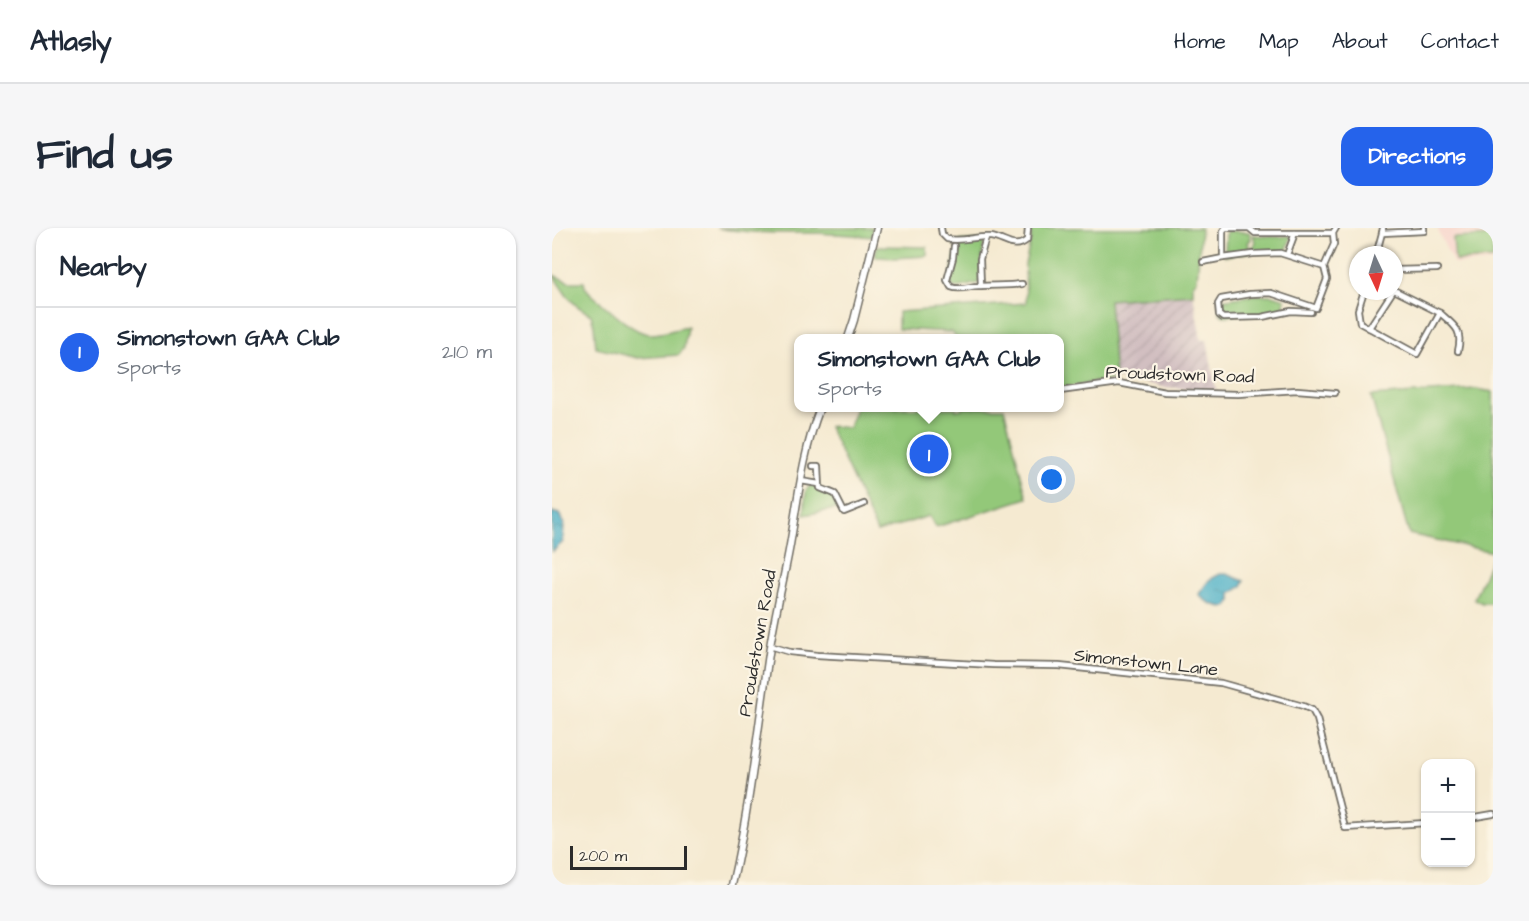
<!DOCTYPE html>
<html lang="en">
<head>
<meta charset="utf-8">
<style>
	:root { --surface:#fff; --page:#f6f6f7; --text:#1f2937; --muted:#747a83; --line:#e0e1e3; --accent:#2563eb }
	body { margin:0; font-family:"Architects Daughter",sans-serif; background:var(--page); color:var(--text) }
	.controls { position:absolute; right:18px; bottom:18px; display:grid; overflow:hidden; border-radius:12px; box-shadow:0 2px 4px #0004 }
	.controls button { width:54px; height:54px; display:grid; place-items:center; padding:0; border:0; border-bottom:2px solid var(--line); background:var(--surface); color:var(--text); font:30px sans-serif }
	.compass { position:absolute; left:797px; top:18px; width:54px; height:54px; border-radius:50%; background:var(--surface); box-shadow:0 2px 4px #0004; rotate:176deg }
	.scale { position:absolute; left:18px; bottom:15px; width:117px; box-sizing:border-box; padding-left:6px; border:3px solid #2b2b2b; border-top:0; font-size:16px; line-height:21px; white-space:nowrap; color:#2b2b2b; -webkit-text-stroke:4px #fcf5e5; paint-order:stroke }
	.you { position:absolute; left:500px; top:252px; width:21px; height:21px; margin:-15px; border:4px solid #fff; border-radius:50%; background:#1a73e8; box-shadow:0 0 0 9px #1a73e833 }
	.badge { display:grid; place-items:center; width:39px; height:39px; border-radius:50%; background:var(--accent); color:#fff; font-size:20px; font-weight:700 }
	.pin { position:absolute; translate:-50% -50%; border:3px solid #fff; box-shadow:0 2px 6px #0006 }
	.popup { position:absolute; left:242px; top:106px; width:270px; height:78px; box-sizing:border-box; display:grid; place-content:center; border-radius:12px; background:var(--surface); filter:drop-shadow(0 2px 4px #0005); font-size:20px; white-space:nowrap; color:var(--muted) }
	.popup b { font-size:22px; color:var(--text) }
	.popup::after { content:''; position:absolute; left:50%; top:100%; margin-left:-12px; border:12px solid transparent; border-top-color:var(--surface) }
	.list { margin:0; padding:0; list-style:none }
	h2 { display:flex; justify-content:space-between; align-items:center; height:78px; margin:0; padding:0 24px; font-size:26px }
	h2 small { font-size:20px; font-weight:400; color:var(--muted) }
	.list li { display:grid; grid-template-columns:39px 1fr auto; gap:18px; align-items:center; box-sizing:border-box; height:90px; padding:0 24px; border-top:2px solid var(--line) }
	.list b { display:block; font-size:22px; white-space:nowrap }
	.list p { margin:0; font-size:20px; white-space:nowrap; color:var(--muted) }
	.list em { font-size:20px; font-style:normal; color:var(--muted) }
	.map { position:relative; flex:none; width:941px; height:657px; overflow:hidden; border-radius:18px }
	header { display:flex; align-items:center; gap:36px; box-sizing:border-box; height:84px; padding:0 30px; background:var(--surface); border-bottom:2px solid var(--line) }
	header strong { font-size:28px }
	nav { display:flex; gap:33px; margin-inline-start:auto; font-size:21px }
	.intro { display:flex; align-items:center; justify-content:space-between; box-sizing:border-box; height:144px; padding:0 36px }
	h1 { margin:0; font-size:42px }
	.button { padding:15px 27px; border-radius:18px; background:var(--accent); color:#fff; font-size:21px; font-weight:700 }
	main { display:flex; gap:36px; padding:0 36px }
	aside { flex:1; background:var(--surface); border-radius:18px; box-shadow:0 2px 4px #0004 }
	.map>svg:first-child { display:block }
	.built { fill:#f7d1c9 }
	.industrial { fill:url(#industrial-furrows) }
	.green { fill:#93c879; stroke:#5f7a52; stroke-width:1.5 }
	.water { fill:url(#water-ripples); stroke:#396c78; stroke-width:1.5 }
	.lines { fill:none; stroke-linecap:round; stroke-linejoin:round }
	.minor-casing { stroke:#726e65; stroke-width:8 }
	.secondary-casing { stroke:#726e65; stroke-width:9 }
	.minor { stroke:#fff; stroke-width:4.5 }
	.secondary { stroke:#fff; stroke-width:6 }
	.labels { text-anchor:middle; stroke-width:4.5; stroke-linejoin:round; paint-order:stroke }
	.street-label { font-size:18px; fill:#2b2b2b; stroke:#fcf5e5 }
</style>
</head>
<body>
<header>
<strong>Atlasly</strong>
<nav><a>Home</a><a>Map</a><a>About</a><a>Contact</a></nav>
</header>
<div class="intro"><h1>Find us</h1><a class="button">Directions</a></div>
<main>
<aside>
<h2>Nearby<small></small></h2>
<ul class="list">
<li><span class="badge">1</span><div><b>Simonstown GAA Club</b><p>Sports</p></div><em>210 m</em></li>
</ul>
</aside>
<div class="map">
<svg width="941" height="657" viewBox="0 0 941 657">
	<defs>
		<pattern id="industrial-furrows" width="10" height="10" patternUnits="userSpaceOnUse" patternTransform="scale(1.5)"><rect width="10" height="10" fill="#d2bfc1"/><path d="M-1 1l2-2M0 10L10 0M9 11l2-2" fill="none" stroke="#b4a4a6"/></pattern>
		<pattern id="water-ripples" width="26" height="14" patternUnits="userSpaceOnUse" patternTransform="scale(1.5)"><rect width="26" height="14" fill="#47aec6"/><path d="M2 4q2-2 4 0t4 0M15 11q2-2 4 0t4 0" fill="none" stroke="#3b8ea1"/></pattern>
	</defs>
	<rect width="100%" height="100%" fill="#fcf5e5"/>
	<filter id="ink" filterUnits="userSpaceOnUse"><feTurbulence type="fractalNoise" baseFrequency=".0167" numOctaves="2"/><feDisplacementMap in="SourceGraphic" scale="12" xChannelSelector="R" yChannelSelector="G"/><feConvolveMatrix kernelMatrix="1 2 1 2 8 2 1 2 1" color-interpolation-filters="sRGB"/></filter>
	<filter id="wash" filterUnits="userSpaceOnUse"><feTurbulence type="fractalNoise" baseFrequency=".008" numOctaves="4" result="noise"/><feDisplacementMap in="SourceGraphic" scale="24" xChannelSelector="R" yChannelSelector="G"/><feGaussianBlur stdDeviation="1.35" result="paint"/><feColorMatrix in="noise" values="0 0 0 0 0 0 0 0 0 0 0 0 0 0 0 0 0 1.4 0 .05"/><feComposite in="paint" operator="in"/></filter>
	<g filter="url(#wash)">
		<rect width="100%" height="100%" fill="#f5ead1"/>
		<polygon class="built" points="886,0 941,0 941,34 902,36 887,6"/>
		<polygon class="industrial" points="641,66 649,112 655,112 664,162 610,159 577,151 563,151 556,72"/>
		<g class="green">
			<path d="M165 0H321L319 9C268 1 215 9 165 0Z"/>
			<polygon points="479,0 649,0 645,52 641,56 641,66 557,72 563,151 508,160 508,110 404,110 400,104 346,101 346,84 474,75 473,36 479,11"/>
			<polygon points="674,3 697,4 699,11 696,15 699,24 673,28"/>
			<polygon points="701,7 724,9 738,8 739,9 734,24 702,23 701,19 704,15"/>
			<polygon points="941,8 941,31 903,33 901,10"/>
			<polygon points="427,12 432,14 427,55 404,60 398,57 398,51 403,27 408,25 408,23 404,22 403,16 399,13"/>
			<polygon points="325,18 375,19 375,28 343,30 325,29 323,28"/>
			<path d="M1 47 17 54H32L33 59 39 66C53 77 80 105 97 106 110 107 122 101 135 99L132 120 127 127 86 130 44 120 42 98 39 87 25 78 15 68Z"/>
			<polygon points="702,67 721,67 733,71 731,82 707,87 707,86 671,88 668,85 671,85 671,82 668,82 668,79 671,79 671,76 668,76 670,72"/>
			<polygon points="924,161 941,164 941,324 857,306 819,168"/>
			<polygon points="304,180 404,180 404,182 413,180 452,180 475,270 384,299 377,288 325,304 277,199 278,198 297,200"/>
			<path d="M259 257C262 257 283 269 285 271L282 274 288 280 252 287 254 262Z"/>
			<polygon points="941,327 941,375 930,375 922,371"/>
		</g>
		<g class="water">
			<polygon points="0,284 7,286 12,296 11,314 0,324"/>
			<path d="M668 346H675L692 353 690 358 679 366V374L674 379C665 379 652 374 647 366L657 352Z"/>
		</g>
	</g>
	<g filter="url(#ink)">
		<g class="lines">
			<defs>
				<g id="minor">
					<path d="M389 0 390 6 395 11C410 14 424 8 439 9 453 11 462 23 475 12L476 0"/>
					<polyline points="831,0 830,5 872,3 872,0"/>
					<polyline points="743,5 781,5"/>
					<path d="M402 18 401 30 395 52 399 59C409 63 417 58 427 58 442 57 455 58 470 56"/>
					<polyline points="736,24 743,5 703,5 697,0 673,0 671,3 671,30 701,26 728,25 772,39"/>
					<polyline points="824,27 830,5"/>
					<polyline points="651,34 671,30"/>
					<polyline points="842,42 885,41"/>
					<polyline points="429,58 428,31 434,9"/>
					<polyline points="812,63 806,82 808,95 865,126 888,85 842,62"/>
					<polyline points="759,84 739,83 710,89 671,90 667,87 666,76 669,71 698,66 719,65 764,80 775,51 772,39 782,16 781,5 784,0"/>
					<path d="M888 85C903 98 911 102 906 123"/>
					<polyline points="817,100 841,63"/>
					<polyline points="508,163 567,155 613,164 686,166 745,162 783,165"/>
					<polyline points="261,238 267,238 268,260 283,266 292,284 312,276"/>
					<polyline points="249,253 267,256"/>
					<polyline points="218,418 238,424 265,427 441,437 507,438 669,455 751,478 760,482 765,491 793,600 874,595"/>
					<polyline points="918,590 941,586"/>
				</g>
				<g id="secondary">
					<polyline points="296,110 302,92 325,0"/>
					<path d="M180 657C198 579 206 499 218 419 223 385 232 351 238 317 246 271 251 223 268 180"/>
				</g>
			</defs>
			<use href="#minor" class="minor-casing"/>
			<use href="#secondary" class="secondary-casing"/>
			<use href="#minor" class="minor"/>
			<use href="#secondary" class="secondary"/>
		</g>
	</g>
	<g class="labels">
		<g class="street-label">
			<text transform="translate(628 146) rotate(2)" y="6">Proudstown Road</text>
			<text transform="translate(205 415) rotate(-80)" y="6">Proudstown Road</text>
			<text transform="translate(594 434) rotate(6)" y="6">Simonstown Lane</text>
		</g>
	</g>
</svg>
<div class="controls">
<button>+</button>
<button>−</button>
</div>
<svg class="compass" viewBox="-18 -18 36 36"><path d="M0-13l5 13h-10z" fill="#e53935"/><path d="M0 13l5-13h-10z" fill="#747a83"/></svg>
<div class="scale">200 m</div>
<div class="you"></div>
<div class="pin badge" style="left:377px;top:226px">1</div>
<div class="popup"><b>Simonstown GAA Club</b>Sports</div>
</div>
</main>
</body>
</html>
